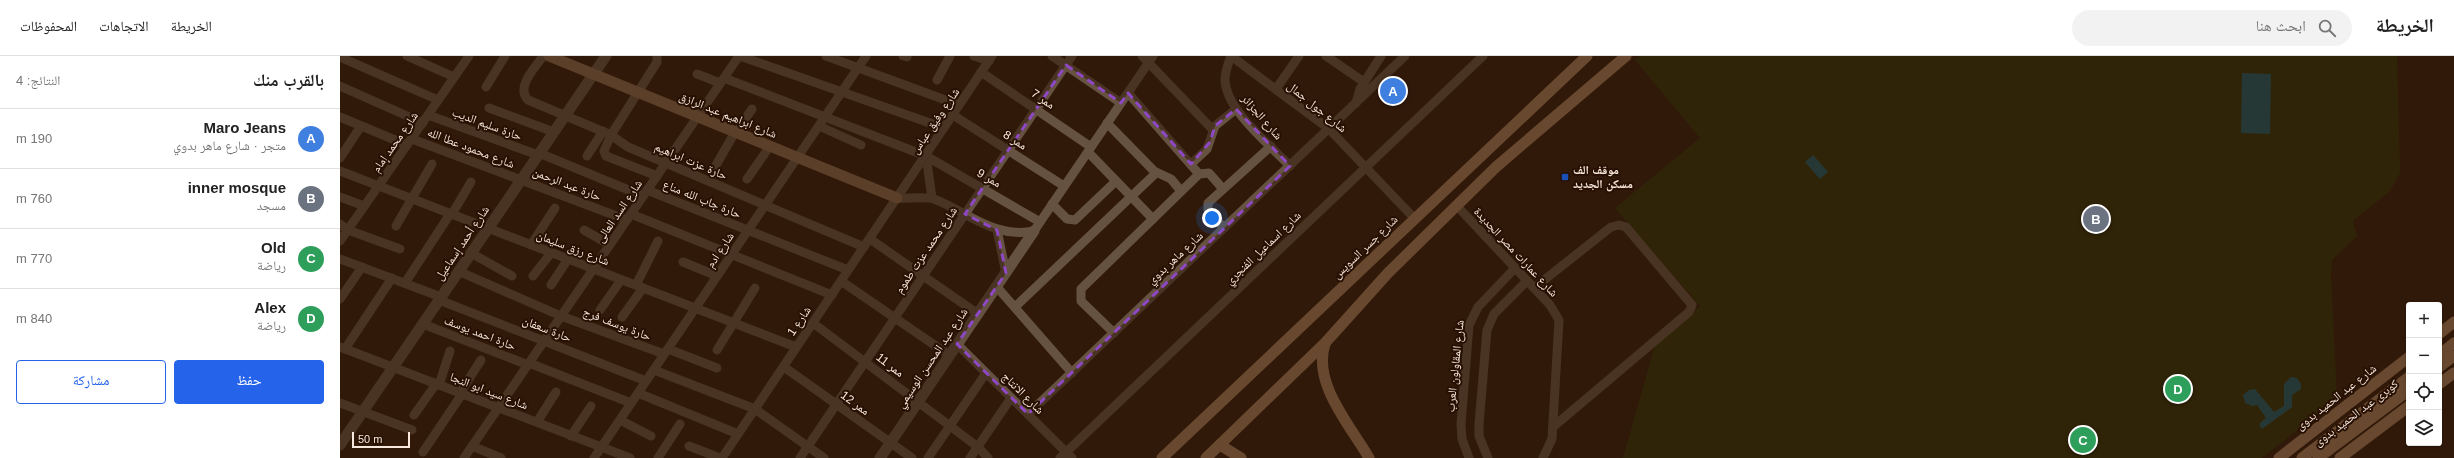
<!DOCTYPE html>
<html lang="ar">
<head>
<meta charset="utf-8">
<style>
	:root { --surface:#fff; --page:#f2f2f2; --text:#222; --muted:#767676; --line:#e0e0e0; --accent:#2563eb }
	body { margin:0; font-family:Arial,"Noto Naskh Arabic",sans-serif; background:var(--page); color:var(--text); direction:rtl }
	.controls { position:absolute; right:12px; bottom:12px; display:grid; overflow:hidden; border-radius:4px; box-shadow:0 1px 3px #0004 }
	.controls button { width:36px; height:36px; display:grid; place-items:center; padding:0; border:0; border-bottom:1px solid var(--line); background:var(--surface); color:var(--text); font:20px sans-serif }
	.scale { position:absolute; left:12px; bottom:10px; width:58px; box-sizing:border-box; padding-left:4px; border:2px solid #f8e7dc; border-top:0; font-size:11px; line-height:14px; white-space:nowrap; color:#f8e7dc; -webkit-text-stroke:3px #271002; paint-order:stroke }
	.you { position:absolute; left:872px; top:162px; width:14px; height:14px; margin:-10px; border:3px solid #fff; border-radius:50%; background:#1a73e8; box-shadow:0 0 0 6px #1a73e833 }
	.badge { display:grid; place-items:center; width:26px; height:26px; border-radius:50%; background:var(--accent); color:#fff; font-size:13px; font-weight:700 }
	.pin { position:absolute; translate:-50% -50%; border:2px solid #fff; box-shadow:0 1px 4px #0006 }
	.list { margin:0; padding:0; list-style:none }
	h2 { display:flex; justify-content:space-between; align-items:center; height:52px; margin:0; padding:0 16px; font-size:17px }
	h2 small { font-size:13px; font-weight:400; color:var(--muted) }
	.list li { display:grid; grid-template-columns:26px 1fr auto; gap:12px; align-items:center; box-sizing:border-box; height:60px; padding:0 16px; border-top:1px solid var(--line) }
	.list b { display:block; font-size:15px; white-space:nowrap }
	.list p { margin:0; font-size:13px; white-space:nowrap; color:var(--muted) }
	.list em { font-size:13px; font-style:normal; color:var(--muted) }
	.actions { display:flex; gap:8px; padding:12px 16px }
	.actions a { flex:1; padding:9px 0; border:1px solid var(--accent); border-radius:4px; text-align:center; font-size:14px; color:var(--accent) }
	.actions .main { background:var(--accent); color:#fff }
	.icon { flex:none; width:22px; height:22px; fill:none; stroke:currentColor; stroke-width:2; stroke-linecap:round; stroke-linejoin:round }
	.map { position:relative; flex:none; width:2114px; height:402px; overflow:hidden; direction:ltr }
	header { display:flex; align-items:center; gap:24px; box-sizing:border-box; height:56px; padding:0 20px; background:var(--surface); border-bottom:1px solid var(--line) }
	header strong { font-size:19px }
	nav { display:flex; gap:22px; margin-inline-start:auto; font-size:14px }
	.search { width:280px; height:36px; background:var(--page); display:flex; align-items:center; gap:10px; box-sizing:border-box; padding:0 14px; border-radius:22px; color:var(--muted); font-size:15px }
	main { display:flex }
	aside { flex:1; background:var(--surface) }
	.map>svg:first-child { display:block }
	.green { fill:#2f3108 }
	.water { fill:#1a5e6a }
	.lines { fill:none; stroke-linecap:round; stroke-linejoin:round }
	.minor { stroke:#665240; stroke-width:9 }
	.tertiary { stroke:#665240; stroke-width:11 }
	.secondary { stroke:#8e6d51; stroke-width:11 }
	.primary { stroke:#ac825e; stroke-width:11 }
	.marked { fill:none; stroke:#8e48c3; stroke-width:3; stroke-dasharray:8 5; stroke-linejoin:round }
	.transit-dot { fill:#1a4fb4; stroke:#271002; stroke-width:1.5 }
	.labels { text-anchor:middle; stroke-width:4; stroke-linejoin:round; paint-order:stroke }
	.street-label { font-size:12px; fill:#f8e7dc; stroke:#271002 }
	.poi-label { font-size:12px; font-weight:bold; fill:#f8e7dc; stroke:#271002; text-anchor:start }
</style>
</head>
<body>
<header>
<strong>الخريطة</strong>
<div class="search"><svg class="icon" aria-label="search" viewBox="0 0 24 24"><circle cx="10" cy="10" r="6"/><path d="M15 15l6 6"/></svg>ابحث هنا</div>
<nav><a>الخريطة</a><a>الاتجاهات</a><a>المحفوظات</a></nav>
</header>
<main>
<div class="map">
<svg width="2114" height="402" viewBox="0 0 2114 402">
	<rect width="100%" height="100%" fill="#311909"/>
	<polygon class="green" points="1300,0 2057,0 2060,117 2050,135 2013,165 2017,180 1992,204 1991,220 1997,343 1922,402 1283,402 1315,289 1360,250 1275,152 1360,82 1295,4"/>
	<g class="water">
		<polygon points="1902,17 1931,18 1930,78 1901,77"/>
		<polygon points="1473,99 1488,116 1480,123 1465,106"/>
		<polygon points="1951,321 1957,322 1961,328 1961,333 1952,339 1952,351 1922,373 1919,368 1926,362 1917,349 1912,350 1905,347 1903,339 1909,334 1915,333 1934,356 1944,350 1944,328"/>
	</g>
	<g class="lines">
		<g class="minor">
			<polyline points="67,0 114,21"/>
			<path d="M203 0C196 11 175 31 188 44L271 79 288 91 524 191"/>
			<polyline points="400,0 604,72"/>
			<polyline points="486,0 619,49"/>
			<polyline points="563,0 567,1"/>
			<polyline points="634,0 649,5"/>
			<polyline points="712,0 781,47"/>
			<polyline points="802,0 873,74"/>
			<polyline points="891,0 989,73 1074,162"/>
			<path d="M891 0C888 8 885 15 885 24 886 54 930 89 950 110"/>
			<polyline points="986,0 1024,26"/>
			<polyline points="0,1 98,44"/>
			<polyline points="641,16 751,91"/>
			<polyline points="357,18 380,27"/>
			<polyline points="384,22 586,100 700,166"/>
			<polyline points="597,24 610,0"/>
			<polyline points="0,30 83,67"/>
			<polyline points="146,31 165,0"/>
			<polyline points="936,33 959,0"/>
			<polyline points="788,37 859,118"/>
			<polyline points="1016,47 1020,33 1041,0"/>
			<polyline points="149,52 214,76"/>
			<polyline points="88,59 198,99"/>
			<polyline points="613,59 724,130"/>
			<polyline points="0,61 67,89"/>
			<polyline points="767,67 814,115 831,123 841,135"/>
			<polyline points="479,70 521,89"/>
			<polyline points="396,77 412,53"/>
			<polyline points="72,83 287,164"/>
			<polyline points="748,96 813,163"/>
			<polyline points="199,97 303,140"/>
			<polyline points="247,100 263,75"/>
			<polyline points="586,100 592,142"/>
			<polyline points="0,102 21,70"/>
			<polyline points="851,108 867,93 875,70 896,53"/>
			<polyline points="375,111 395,76"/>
			<polyline points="0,115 456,291"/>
			<polyline points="317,120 266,100 264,95 271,79 317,6 317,0"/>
			<polyline points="407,123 430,90"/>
			<polyline points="307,134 508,214"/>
			<polyline points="0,141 24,150"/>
			<path d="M557 142C566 143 587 140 594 143 628 156 654 183 694 175L813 0"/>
			<polyline points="712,148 727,163 735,164 776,125"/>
			<polyline points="1116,149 1210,249 1219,264 1212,383 1203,402"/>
			<polyline points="112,158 131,126"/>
			<polyline points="291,158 492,239"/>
			<polyline points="0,168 8,174 60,193"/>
			<polyline points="56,170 92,108"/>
			<polyline points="884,172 868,154 868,147 931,90"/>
			<polyline points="244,174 270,189"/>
			<polyline points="657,174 666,217"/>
			<polyline points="530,183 638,258"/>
			<polyline points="0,185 129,0"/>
			<polyline points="191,189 215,152"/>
			<polyline points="131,197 172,220"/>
			<polyline points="0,203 101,241"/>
			<polyline points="343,206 377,220"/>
			<polyline points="118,215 221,260 324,298"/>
			<polyline points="193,220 211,197"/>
			<polyline points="501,225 609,299"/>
			<polyline points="65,227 110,158"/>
			<polyline points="211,229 228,203"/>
			<polyline points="296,229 318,185"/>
			<polyline points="656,230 732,317"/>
			<polyline points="1194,232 1271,171 1279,169 1286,171 1352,249 1349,256 1213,371"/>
			<polyline points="0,243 22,211"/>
			<polyline points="99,244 306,325"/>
			<polyline points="675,251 816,117"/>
			<polyline points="260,254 281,224"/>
			<polyline points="282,261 303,232"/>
			<polyline points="473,267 638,391 648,402"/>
			<polyline points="83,268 188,309"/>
			<polyline points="774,277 741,245 741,233 859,118 869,117 883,133"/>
			<polyline points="617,288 732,402"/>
			<polyline points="0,291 290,402"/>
			<polyline points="5,293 52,222"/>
			<polyline points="328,293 377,312"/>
			<polyline points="377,294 415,232"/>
			<polyline points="189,307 291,347"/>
			<polyline points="444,311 572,402"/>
			<polyline points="314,314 415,353 484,402"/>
			<polyline points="99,329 110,295"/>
			<polyline points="120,337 141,304"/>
			<polyline points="298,337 398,378"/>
			<polyline points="0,347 72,374"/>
			<polyline points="688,358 1065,0"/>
			<polyline points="74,359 96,328"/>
			<polyline points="280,364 311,380"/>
			<polyline points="197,366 216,336"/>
			<polyline points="231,380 251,350"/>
			<polyline points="132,390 161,402"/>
			<polyline points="349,390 380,402"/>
			<polyline points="83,396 122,338"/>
			<polyline points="124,402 399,0"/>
			<polyline points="254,402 526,0"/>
			<polyline points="318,402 340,368"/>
			<polyline points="382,402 652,0"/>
			<polyline points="460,402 732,0"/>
			<polyline points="588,402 646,317"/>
			<polyline points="630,402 671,342"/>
			<polyline points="720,402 1143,0"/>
			<polyline points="1129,402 1122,383 1121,368 1129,269 1138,251 1175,212"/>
			<polyline points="1148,402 1139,380 1139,368 1147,274 1154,258 1187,225"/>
		</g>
		<g class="tertiary">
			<polyline points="0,389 266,0"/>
			<polyline points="540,402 694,175"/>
		</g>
		<polyline class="secondary" points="209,0 557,142"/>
		<g class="primary">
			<polyline points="2099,278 2114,266"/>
			<path d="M985 288C972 327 1010 369 1029 402"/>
			<polyline points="2099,299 2114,287"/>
			<polyline points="2099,311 2114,300"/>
			<polyline points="2099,328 2114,317"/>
			<polyline points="880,389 901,402"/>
			<polyline points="822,402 1247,0"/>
			<polyline points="866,402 985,287 1048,217 1156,111 1286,0"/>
			<polyline points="1939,402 2069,301"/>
			<polyline points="1962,402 2069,321"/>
			<polyline points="1978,402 2069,334"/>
			<polyline points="2000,402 2069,350"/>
		</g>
	</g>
	<path d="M0 0H2114V402H0ZM726 9 781 47 788 37 851 108 870 86 875 70 896 53 950 110 688 358 617 288 666 217 657 174 625 158Z" fill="#311909" fill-opacity=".55" fill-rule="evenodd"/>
	<path class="marked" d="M726 9 781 47 788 37 851 108 870 86 875 70 896 53 950 110 688 358 617 288 666 217 657 174 625 158Z"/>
	<rect class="transit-dot" x="1221" y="117" width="8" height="8" rx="2"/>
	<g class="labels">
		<g class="street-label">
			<text transform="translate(703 43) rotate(34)" y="4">ممر 7</text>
			<text transform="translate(977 51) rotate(39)" y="4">شارع جول جمال</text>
			<text transform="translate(388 59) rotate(22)" y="4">شارع ابراهيم عبد الرازق</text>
			<text transform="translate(922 61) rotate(49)" y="4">شارع الجزائر</text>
			<text transform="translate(595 65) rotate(-56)" y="4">شارع وفيق عباس</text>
			<text transform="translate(147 68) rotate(20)" y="4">حارة سليم الديب</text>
			<text transform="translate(675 84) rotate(32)" y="4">ممر 8</text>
			<text transform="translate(55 86) rotate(-55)" y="4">شارع محمد إمام</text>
			<text transform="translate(131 92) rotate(21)" y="4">شارع محمود عطا الله</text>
			<text transform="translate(351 105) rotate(23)" y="4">حارة عزت ابراهيم</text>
			<text transform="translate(649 122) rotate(30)" y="4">ممر 9</text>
			<text transform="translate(227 128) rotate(21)" y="4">حارة عبد الرحمن</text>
			<text transform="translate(362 143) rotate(22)" y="4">حارة جاب الله مناع</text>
			<text transform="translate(279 155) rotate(-56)" y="4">شارع السد العالى</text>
			<text transform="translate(122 187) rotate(-56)" y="4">شارع أحمد إسماعيل</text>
			<text transform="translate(1025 191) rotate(-44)" y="4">شارع جسر السويس</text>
			<text transform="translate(233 192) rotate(21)" y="4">شارع رزق سليمان</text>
			<text transform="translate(923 192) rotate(-44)" y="4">شارع اسماعيل الفنجري</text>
			<text transform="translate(380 194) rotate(-56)" y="4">شارع ادم</text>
			<text transform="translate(586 194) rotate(-56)" y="4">شارع محمد عزت طموم</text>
			<text transform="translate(1176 196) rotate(47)" y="4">شارع عمارات مصر الجديدة</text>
			<text transform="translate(835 202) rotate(-43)" y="4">شارع ماهر بدوي</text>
			<text transform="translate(459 265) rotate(-56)" y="4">شارع 1</text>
			<text transform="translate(277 268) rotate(21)" y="4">حارة يوسف فرج</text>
			<text transform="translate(207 273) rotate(21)" y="4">حارة سعفان</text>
			<text transform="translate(140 277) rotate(21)" y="4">حارة احمد يوسف</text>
			<text transform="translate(592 302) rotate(-56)" y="4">شارع عبد المحسن الوسيمي</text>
			<text transform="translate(550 309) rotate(37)" y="4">ممر 11</text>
			<text transform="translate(1115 310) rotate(-84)" y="4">شارع المقاولون العرب</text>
			<text transform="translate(149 335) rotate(21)" y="4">شارع سيد ابو النجا</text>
			<text transform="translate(683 337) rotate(45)" y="4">شارع الانتاج</text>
			<text transform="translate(1996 341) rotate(-38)" y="4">شارع عبد الحميد بدوى</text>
			<text transform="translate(515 347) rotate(36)" y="4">ممر 12</text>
			<text transform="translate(2016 357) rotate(-37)" y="4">كوبرى عبد الحميد بدوى</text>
		</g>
		<g class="poi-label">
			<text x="1233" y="118">موقف الف<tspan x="1233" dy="14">مسكن الجديد</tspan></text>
		</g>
	</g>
</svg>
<div class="controls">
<button>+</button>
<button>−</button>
<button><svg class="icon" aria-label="locate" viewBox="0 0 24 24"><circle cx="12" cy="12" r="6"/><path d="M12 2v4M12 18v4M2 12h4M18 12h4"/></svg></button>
<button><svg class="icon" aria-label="layers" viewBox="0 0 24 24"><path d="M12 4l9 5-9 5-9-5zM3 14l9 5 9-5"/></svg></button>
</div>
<div class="scale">50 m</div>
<div class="you"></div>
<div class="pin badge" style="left:1053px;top:35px;background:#3f7fe0">A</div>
<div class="pin badge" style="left:1756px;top:163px;background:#6b7280">B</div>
<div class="pin badge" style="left:1743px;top:384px;background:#2e9e5b">C</div>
<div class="pin badge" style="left:1838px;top:333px;background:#2e9e5b">D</div>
</div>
<aside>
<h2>بالقرب منك<small>النتائج: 4</small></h2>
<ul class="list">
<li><span class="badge" style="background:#3f7fe0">A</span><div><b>Maro Jeans</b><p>متجر · شارع ماهر بدوي</p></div><em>190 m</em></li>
<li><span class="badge" style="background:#6b7280">B</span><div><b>inner mosque</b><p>مسجد</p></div><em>760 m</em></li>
<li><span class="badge" style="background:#2e9e5b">C</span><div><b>Old</b><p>رياضة</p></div><em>770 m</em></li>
<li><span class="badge" style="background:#2e9e5b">D</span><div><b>Alex</b><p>رياضة</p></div><em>840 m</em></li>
</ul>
<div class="actions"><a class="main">حفظ</a><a>مشاركة</a></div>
</aside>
</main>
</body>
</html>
